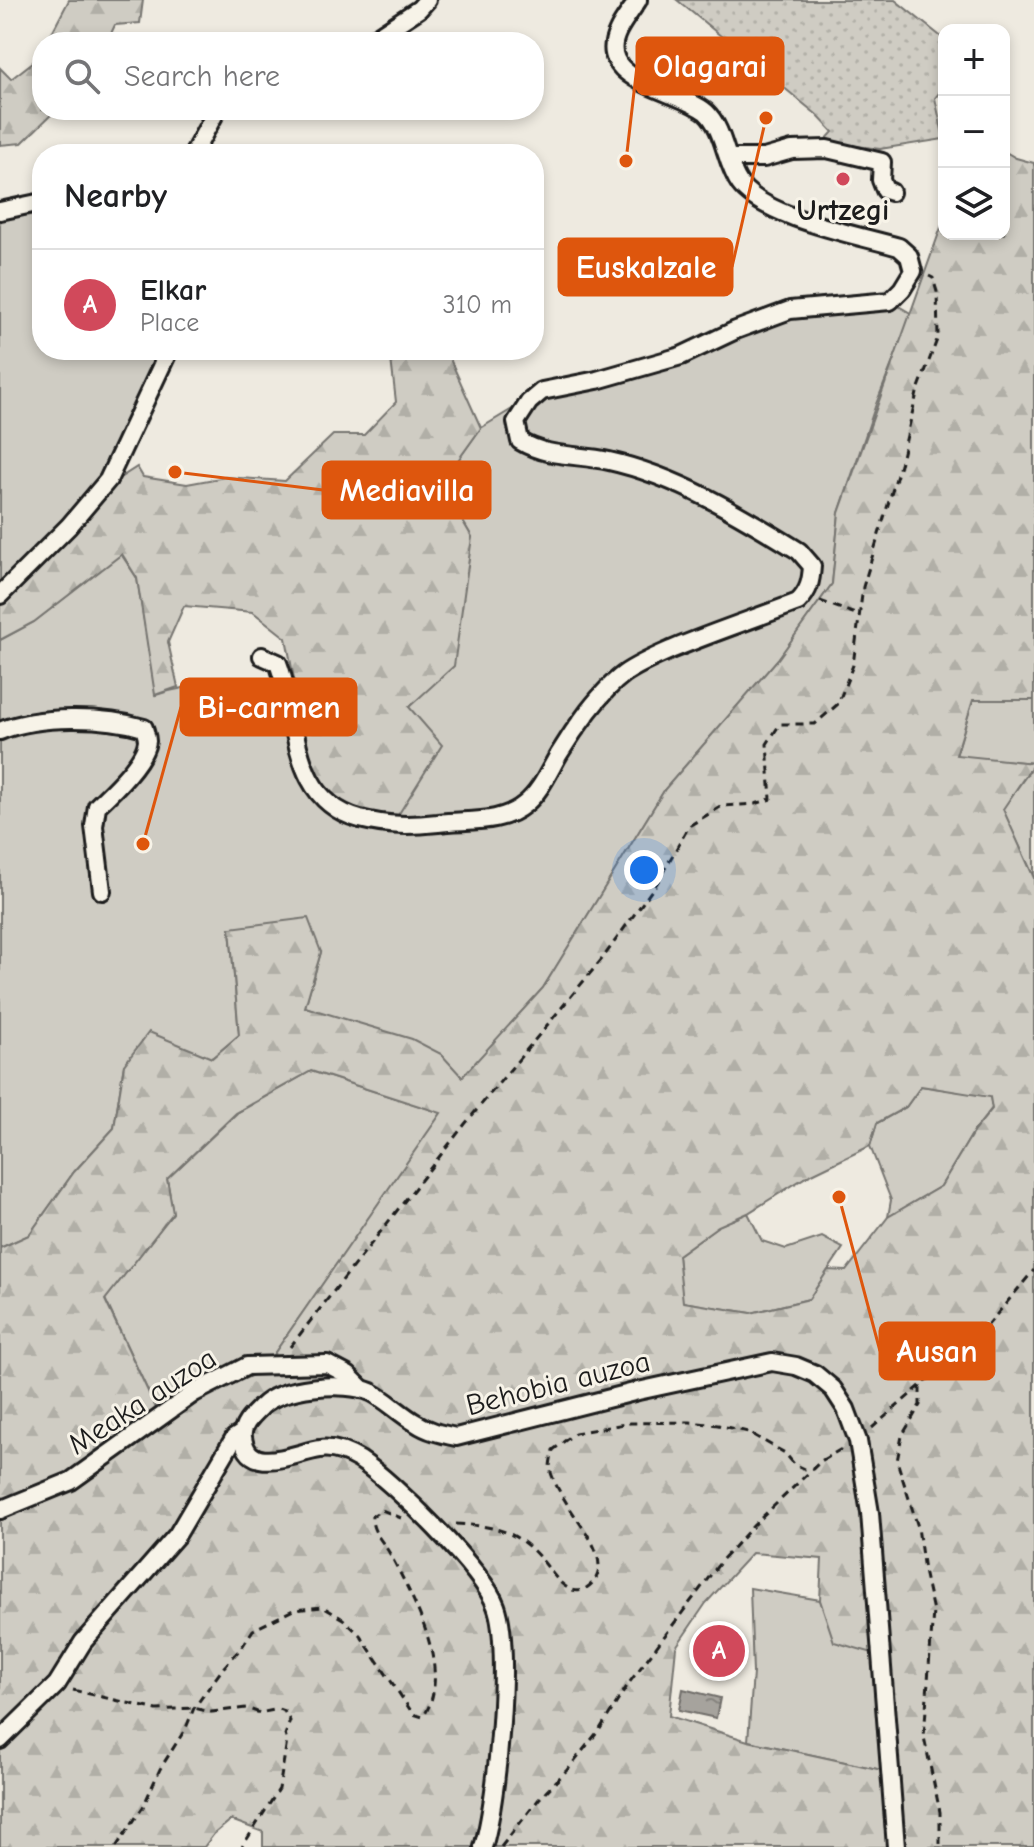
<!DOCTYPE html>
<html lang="en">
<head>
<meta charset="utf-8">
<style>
	:root { --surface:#fff; --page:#f6f6f6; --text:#202124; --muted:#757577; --line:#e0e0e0; --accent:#d1495b }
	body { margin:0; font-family:"Comic Neue",sans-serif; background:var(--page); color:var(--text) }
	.controls { position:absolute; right:24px; top:24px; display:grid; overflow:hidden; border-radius:16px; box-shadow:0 4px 12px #0003 }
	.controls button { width:72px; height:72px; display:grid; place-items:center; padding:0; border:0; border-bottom:2px solid var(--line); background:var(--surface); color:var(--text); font:40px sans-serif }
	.you { position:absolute; left:644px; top:870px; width:28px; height:28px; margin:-20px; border:6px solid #fff; border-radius:50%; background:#1a73e8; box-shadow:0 0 0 12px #1a73e833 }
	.badge { display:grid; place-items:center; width:52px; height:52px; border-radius:50%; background:var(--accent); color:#fff; font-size:26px; font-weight:700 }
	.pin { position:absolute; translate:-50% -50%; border:4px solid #fff; box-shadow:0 2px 8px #0006 }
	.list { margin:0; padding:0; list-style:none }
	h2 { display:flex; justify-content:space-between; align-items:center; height:104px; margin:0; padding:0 32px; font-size:34px }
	h2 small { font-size:26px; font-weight:400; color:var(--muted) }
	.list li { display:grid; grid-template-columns:52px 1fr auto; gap:24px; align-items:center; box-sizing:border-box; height:112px; padding:0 32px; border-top:2px solid var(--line) }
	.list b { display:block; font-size:30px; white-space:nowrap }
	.list p { margin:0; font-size:26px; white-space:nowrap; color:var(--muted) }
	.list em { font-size:26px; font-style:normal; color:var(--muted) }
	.icon { flex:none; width:44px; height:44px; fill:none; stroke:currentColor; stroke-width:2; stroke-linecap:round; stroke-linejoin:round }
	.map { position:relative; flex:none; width:1034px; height:1847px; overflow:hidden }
	.search { position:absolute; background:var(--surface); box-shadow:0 4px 12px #0003; left:32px; top:32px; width:512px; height:88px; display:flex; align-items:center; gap:20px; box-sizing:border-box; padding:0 28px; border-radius:32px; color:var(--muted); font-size:30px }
	.panel { position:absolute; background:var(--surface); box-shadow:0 4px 12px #0003; left:32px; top:144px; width:512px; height:216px; border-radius:32px }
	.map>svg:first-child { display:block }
	.grass { fill:#cfccc3; stroke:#767470; stroke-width:2 }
	.forest { fill:url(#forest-firs); stroke:#767470; stroke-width:2; fill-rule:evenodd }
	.garden { fill:url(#garden-dots); stroke:#767470; stroke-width:2 }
	.water { fill:url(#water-ripples); stroke:#6f6d69; stroke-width:2 }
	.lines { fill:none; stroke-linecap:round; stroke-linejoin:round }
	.minor-casing { stroke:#1c1c1c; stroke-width:22 }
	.path { stroke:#1c1c1c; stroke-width:3; stroke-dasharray:8 6; stroke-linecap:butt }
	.minor { stroke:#f7f3e8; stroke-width:16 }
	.poi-dot { fill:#d1495b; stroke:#f7f3e8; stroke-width:3 }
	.labels { text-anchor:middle; stroke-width:6; stroke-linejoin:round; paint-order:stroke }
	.poi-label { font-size:30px; font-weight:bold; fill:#1c1c1c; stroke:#f7f3e8 }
	.street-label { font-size:30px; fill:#1c1c1c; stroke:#f7f3e8 }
	.leader { fill:none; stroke:#de560d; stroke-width:3 }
	.callout-dot { fill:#de560d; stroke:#f7f3e8; stroke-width:3 }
	.callout { fill:#de560d; stroke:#de560d; stroke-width:3 }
	.callout-label { font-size:32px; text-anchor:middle; font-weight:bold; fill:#fff }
</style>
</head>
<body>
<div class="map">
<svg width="1034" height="1847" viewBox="0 0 1034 1847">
	<defs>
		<pattern id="forest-firs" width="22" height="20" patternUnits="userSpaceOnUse" patternTransform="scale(2)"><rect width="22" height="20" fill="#cfccc3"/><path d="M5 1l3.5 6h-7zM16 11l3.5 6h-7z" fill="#b1afa7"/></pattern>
		<pattern id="garden-dots" width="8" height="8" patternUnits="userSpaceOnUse" patternTransform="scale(2)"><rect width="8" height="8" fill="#cfccc3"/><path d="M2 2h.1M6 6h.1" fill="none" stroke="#b1afa7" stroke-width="1.8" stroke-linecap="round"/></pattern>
		<pattern id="water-ripples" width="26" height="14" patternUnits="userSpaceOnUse" patternTransform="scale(2)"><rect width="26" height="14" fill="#a6a39d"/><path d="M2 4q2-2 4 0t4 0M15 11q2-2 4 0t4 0" fill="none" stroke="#86847f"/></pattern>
	</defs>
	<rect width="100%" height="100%" fill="#eeeae0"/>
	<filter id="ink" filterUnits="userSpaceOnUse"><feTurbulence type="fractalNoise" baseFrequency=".0125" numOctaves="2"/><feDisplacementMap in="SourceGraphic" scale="16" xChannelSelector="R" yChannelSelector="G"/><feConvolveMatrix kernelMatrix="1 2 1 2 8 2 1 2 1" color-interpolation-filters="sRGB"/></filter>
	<g filter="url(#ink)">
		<g class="grass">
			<polygon points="42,209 42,350 163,350 107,477 0,591 0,218"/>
			<path d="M890 301 912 314 876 404 839 513 832 584 778 659 665 789 543 988 462 1078 441 1054 305 1007 321 952 230 929 239 1035 212 1058 124 1065 114 1128 74 1172 29 1235 0 1248V640L34 622 121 554 137 578 156 695C197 681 242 684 284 696L303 782 409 707 472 537 441 484 481 428 542 391 681 356 790 310Z"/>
			<polygon points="973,699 1034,700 1034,763 956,756"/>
			<polygon points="1034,765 1034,877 1002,809"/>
			<polygon points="311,1071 442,1113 262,1371 160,1417 105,1299 173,1213 167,1179 237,1113"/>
			<polygon points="921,1086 990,1096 992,1108 974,1131 941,1186 888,1217 891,1200 870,1146 877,1123 906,1107"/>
			<polygon points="748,1213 762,1241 786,1249 822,1237 843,1248 809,1299 751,1313 682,1302 678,1255 718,1226"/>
			<polygon points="750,1588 820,1600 827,1618 880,1655 891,1772 748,1741 753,1673"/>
		</g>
		<g class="forest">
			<polygon points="69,0 143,0 140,23 115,25 107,42 47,42"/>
			<polygon points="42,51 42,110 56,110 22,143 0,145 0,68 11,79 38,58"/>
			<path d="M1004 151 1016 158 1034 163V700H973L956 755 1034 763 1003 809 1034 878V1847H263V1832L231 1820 214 1834 204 1847H0V1248L29 1235 74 1172 114 1128 124 1065 149 1032 212 1058 239 1035 230 928 308 918 321 952 305 1007 412 1039 441 1054 462 1077 543 988 665 789 778 659 832 584 839 513 944 219V234H1004ZM311 1071 441 1113 262 1371 160 1417 105 1300 173 1213 167 1179 236 1113ZM921 1086 990 1097 992 1109 974 1131 941 1186 888 1217 846 1271 828 1270 809 1299 751 1313 683 1302 678 1255 718 1226 748 1213 806 1177 870 1146 877 1123 906 1107ZM752 1553 822 1559 820 1600 834 1642 880 1655 891 1772 748 1741 669 1716 676 1647 706 1603Z"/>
			<polygon points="390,350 446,350 481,428 441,484 472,537 454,666 409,707 442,745 395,820 383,820 329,798 313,775 286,638 253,612 184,606 168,642 178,687 155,695 137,578 122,554 34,622 0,640 0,606 112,483 137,467 143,477 187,484 225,477 285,481 333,435 364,435 396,402"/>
		</g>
		<polygon class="garden" points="677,0 895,0 944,39 944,87 935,98 944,139 880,149 833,143 821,145 833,132 816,114"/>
		<polygon class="water" points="683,1689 720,1698 716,1718 679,1710"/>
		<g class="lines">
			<defs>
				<g id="minor">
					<polyline points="369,42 419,9 427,0"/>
					<polyline points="193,154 217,110"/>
					<polyline points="729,158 764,158 792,150 827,149 882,162 881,180 885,190 891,192"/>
					<polyline points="0,211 42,202"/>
					<polyline points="0,595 69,526 108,480 169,350"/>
					<path d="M262 656 278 663C300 720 288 799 360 819 388 826 410 826 438 823 468 819 500 825 525 804 541 791 549 771 559 754 574 729 601 691 624 674 638 664 657 656 673 649 714 632 756 618 798 602 809 591 811 581 812 566L799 551C741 515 677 476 609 461 578 454 548 458 520 441L516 422 529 402 542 391 597 380 681 356 736 330 790 310 890 301 902 289 913 271 909 256 899 247C858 235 765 218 740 184 725 163 725 130 706 112 680 90 593 82 618 31 623 20 632 10 638 0"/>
					<path d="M0 731C38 715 105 716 144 728 145 732 147 736 147 741 145 761 111 793 97 806L94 826 102 891"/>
					<polyline points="0,1510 71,1481 194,1393 247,1366 327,1364 348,1375 361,1388"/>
					<polyline points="0,1740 57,1684 83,1642 177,1535 234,1438 242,1433"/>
					<path d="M483 1847C497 1803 512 1648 496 1606 483 1570 393 1482 360 1460 348 1453 333 1447 320 1449 296 1452 248 1478 243 1437 241 1425 253 1415 261 1407 281 1386 345 1381 371 1392 387 1400 400 1414 416 1423 428 1431 441 1434 456 1437L638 1391 772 1362 796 1366 815 1374 833 1389 846 1409 858 1441 870 1513 896 1847"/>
				</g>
			</defs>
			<use href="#minor" class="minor-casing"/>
			<g class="path">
				<polyline points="820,601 858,615"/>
				<polyline points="290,1347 465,1124 602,959 657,883 689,826 722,806 755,804 771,799 767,744 780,724 815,724 838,704 853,665 863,587 900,465 917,393 938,337 937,292 933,278 929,276"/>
				<polyline points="920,1386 920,1405 902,1436 897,1461 918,1527 924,1571 933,1611 924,1737 940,1812 940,1847"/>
				<polyline points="872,1428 982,1332 1034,1270"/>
				<path d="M456 1524C498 1526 519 1531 546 1565 553 1574 561 1586 572 1590 579 1592 584 1590 589 1586 606 1573 598 1552 589 1537 579 1521 552 1485 550 1468 550 1462 552 1455 553 1450L575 1433 630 1423 690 1422 718 1425 748 1432 785 1453 794 1464 805 1469 814 1468"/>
				<polyline points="73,1690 157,1710 194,1708 211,1712 246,1708 260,1713 278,1709 284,1711 290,1721 285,1735 287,1741 279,1789 242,1847"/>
				<path d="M116 1847 143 1807 160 1769 186 1728 194 1708 224 1667 242 1647 253 1630 293 1610 323 1607 343 1619 360 1635 413 1714 423 1717C455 1671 412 1596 390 1554 383 1541 371 1532 372 1516L382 1510 401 1518"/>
				<polyline points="501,1847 539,1799 567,1770 600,1729 629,1683 722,1560 754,1525 821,1461 843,1448"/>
			</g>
			<use href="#minor" class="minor"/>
		</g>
	</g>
	<circle class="poi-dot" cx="843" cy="179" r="8"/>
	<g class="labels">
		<g class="poi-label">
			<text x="843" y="220">Urtzegi</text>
		</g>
		<g class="street-label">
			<text transform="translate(558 1383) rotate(-14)" y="10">Behobia auzoa</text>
			<text transform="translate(142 1401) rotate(-33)" y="10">Meaka auzoa</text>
		</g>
	</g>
	<path class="leader" d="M626 161L637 66M766 118L732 267M175 472L323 490M143 844L181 707M839 1197L880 1351"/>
	<g class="callout-dot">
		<circle cx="626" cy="161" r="8"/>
		<circle cx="766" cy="118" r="8"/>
		<circle cx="175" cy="472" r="8"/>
		<circle cx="143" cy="844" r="8"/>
		<circle cx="839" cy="1197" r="8"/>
	</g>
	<g class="callout">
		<rect x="637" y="38" width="146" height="56" rx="8"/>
		<rect x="559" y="239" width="173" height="56" rx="8"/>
		<rect x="323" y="462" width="167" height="56" rx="8"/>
		<rect x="181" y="679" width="175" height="56" rx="8"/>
		<rect x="880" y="1323" width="114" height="56" rx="8"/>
	</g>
	<g class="callout-label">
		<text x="710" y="77">Olagarai</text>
		<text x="646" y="278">Euskalzale</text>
		<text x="407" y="501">Mediavilla</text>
		<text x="269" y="718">Bi-carmen</text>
		<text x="937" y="1362">Ausan</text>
	</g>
</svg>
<div class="controls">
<button>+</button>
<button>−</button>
<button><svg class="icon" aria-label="layers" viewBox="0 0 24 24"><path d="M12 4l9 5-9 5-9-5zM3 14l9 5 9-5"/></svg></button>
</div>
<div class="you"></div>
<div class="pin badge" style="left:719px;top:1651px">A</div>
<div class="search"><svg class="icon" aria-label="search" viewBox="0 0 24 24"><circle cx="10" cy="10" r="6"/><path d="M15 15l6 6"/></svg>Search here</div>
<section class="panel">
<h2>Nearby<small></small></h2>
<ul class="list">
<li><span class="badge">A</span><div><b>Elkar</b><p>Place</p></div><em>310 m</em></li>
</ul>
</section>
</div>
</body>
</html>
